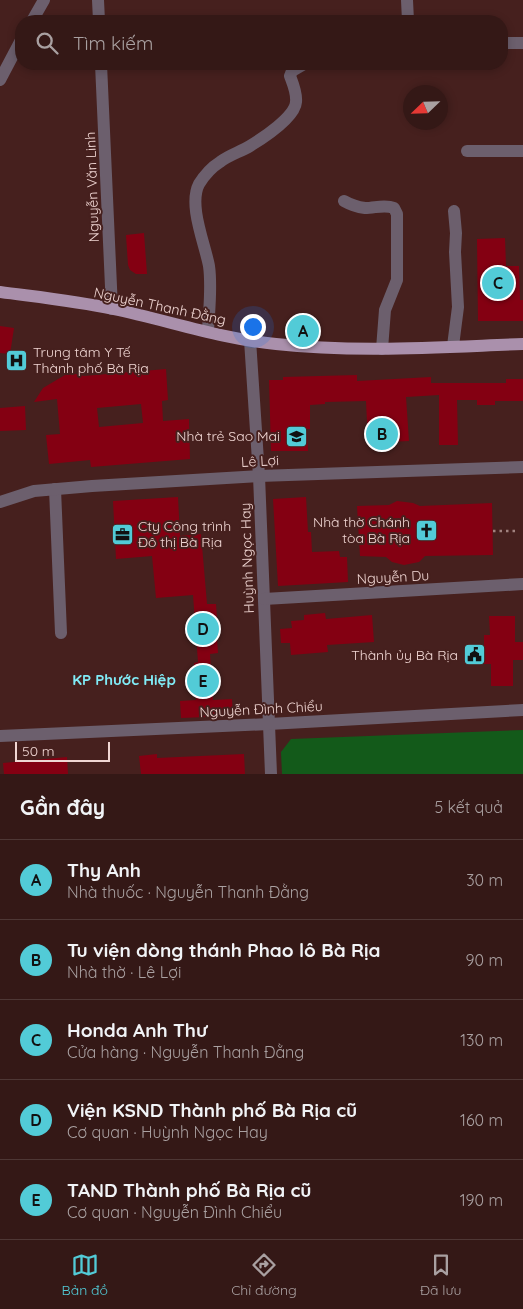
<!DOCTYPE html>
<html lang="vi">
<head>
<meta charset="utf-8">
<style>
	:root { --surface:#341816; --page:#3c211f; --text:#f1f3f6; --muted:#a9a0a1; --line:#4e3735; --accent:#52cbd7 }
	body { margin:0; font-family:Quicksand,sans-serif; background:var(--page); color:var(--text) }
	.compass { position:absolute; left:403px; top:85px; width:45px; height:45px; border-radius:50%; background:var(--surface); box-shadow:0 2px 8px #0003; rotate:247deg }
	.scale { position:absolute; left:15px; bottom:12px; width:95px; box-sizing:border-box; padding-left:5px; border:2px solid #f0d6d3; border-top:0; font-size:14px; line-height:18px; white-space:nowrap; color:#f0d6d3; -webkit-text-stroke:4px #46201e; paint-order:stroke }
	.you { position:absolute; left:252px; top:326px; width:18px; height:18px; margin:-12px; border:4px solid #fff; border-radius:50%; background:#1a73e8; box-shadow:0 0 0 8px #1a73e833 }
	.badge { display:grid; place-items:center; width:32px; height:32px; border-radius:50%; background:var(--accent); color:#111; font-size:16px; font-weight:700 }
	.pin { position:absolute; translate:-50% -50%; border:2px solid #fff; box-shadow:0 1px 5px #0006 }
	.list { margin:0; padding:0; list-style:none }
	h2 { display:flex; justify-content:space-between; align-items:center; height:65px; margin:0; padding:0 20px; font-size:21px }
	h2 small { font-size:16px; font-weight:400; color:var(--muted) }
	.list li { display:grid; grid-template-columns:32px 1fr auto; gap:15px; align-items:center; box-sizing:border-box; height:80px; padding:0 20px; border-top:1px solid var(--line) }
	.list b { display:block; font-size:19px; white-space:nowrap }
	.list p { margin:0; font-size:16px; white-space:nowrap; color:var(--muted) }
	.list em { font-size:16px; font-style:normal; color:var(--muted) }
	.icon { flex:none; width:28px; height:28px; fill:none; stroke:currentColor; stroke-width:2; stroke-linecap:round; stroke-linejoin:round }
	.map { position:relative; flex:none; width:523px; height:774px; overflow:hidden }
	.search { position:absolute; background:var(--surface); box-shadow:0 2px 8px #0003; left:15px; right:15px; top:15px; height:55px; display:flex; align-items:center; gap:12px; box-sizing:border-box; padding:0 18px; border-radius:20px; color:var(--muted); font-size:19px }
	.sheet { height:465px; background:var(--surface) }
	nav { display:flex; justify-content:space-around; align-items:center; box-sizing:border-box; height:70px; border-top:1px solid var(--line); background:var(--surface); font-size:14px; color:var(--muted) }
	nav a { display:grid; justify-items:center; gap:2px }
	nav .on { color:var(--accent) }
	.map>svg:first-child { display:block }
	.green { fill:#135a1a }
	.building { fill:#840012; fill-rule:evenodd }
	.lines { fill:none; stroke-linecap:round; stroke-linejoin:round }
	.path { stroke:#a1827f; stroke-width:2.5; stroke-dasharray:2.5 4; stroke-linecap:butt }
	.minor { stroke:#6c5f6d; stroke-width:12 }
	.major { stroke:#aa90ac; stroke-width:12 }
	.labels { text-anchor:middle; stroke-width:4; stroke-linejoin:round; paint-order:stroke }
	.street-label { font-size:14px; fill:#f0d6d3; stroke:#46201e }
	.poi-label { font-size:14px; fill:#f0d6d3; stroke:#46201e; text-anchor:end }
	.neighbourhood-label { font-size:15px; font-weight:bold; fill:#80ebf6; stroke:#46201e }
</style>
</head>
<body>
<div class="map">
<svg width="523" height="774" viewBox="0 0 523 774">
	<rect width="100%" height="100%" fill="#46201e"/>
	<polygon class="green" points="523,730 523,774 282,774 281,752 291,739"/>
	<g class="building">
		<polygon points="144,233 147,274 136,274 130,270 128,265 126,235"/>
		<polygon points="505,238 506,266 519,266 520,300 523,300 523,321 478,321 477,239"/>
		<polygon points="0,326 14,328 10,354 0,353"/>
		<path d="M166 369 168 400 162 401 163 421 189 419 190 459 91 467 90 460 49 464 46 435 60 434 57 399 34 402 43 388 65 375 76 374 84 376ZM141 404 143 423 99 427 97 408Z"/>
		<polygon points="357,375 357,381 431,377 431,383 506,383 506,379 523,379 523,401 495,401 495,405 477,405 477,400 457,400 458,445 439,445 439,395 406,397 409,441 368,443 366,401 325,402 325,404 310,405 310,429 307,429 308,451 271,451 269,380 283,380 283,377"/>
		<polygon points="25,406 26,430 0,431 0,408"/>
		<polygon points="178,497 180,536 201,534 207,604 216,604 217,618 210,619 211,639 217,639 218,653 210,654 213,700 232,699 233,716 181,718 180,701 196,700 194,663 198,662 193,595 156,598 152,556 116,559 113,501"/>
		<polygon points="306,497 308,532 311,532 312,552 339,551 340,557 347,557 348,582 278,586 273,499"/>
		<polygon points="397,501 413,503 420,506 492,503 493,555 425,556 419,562 404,565 392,562 386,557 360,556 357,506 389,505"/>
		<polygon points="325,613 326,619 372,615 374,642 327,645 328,652 291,655 290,643 281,643 280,629 292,628 291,621 304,620 304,615"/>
		<polygon points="489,616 515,616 515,642 523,642 523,660 513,660 513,686 491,686 491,664 484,664 484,635 490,635"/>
		<polygon points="157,754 157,758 244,754 245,774 141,774 139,756"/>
		<polygon points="67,757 68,774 4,774 3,763"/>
	</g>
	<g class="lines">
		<polyline class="path" points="493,531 515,531"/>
		<g class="minor">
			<polyline points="98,0 99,21"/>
			<polyline points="407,0 408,21"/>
			<polyline points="32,21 44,0"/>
			<polyline points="502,43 523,43"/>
			<polyline points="101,64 112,309"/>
			<polyline points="0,80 21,40"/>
			<polyline points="467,151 523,151"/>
			<path d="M344 201C351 205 357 207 365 208 375 208 385 204 394 208L397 214V280L385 310 382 349"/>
			<path d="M208 331C209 310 212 287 209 266 205 244 188 205 199 184 204 176 212 167 220 162 229 155 240 152 250 146 263 138 295 117 296 102 297 93 293 84 290 76L292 71 304 64"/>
			<polyline points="250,340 259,476 271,774"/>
			<polyline points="453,346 458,307 455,252 456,233 454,211"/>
			<polyline points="55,489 61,633"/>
			<polyline points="0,502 34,491 92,486 259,476 523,467"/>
			<polyline points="264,599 523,584"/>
			<polyline points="0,736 269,724 523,710"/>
		</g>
		<path class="major" d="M0 292C37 297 76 301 113 309 167 320 221 339 276 344 358 353 441 347 523 344"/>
	</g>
	<defs>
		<symbol id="hospital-square" viewBox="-11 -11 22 22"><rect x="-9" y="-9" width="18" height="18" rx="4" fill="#52cbd7" stroke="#46201e"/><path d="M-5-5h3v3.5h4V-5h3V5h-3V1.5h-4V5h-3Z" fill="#111"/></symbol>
		<symbol id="school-square" viewBox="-11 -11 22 22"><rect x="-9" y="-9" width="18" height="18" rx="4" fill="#52cbd7" stroke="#46201e"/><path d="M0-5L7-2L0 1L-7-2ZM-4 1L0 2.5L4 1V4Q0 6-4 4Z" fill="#111"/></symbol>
		<symbol id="church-square" viewBox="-11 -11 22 22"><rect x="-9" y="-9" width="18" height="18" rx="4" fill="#52cbd7" stroke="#46201e"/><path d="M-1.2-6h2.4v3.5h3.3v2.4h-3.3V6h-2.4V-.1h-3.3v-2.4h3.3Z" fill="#111"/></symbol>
		<symbol id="office-square" viewBox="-11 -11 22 22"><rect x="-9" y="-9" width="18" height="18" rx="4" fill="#52cbd7" stroke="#46201e"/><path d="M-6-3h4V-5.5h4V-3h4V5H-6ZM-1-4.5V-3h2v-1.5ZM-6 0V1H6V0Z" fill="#111"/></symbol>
		<symbol id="civic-square" viewBox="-11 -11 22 22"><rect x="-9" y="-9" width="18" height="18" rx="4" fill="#52cbd7" stroke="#46201e"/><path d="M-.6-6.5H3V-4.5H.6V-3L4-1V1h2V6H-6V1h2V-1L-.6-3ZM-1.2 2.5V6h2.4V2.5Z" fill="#111"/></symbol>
	</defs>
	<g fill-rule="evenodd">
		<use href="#hospital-square" x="4" y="348" width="25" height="25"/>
		<use href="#school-square" x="284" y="424" width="25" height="25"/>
		<use href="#church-square" x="414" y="518" width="25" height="25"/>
		<use href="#office-square" x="110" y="522" width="25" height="25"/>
		<use href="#civic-square" x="462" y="642" width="25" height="25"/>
	</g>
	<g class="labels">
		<g class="street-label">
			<text transform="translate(92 187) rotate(-92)" y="5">Nguyễn Văn Linh</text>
			<text transform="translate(160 306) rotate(12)" y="5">Nguyễn Thanh Đằng</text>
			<text transform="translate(260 461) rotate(-3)" y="5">Lê Lợi</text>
			<text transform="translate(247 558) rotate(-92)" y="5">Huỳnh Ngọc Hay</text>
			<text transform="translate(393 577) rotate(-3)" y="5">Nguyễn Du</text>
			<text transform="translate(261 709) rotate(-3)" y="5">Nguyễn Đình Chiểu</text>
		</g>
		<g class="poi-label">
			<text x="33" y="357" text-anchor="start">Trung tâm Y Tế<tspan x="33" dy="16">Thành phố Bà Rịa</tspan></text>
			<text x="280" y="441">Nhà trẻ Sao Mai</text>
			<text x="410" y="527">Nhà thờ Chánh<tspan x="410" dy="16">tòa Bà Rịa</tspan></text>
			<text x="138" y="531" text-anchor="start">Cty Công trình<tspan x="138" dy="16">Đô thị Bà Rịa</tspan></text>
			<text x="458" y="660">Thành ủy Bà Rịa</text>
		</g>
		<g class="neighbourhood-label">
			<text x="124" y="685">KP Phước Hiệp</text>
		</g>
	</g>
</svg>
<svg class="compass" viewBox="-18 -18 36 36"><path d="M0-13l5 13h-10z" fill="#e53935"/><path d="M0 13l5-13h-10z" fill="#a9a0a1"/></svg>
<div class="scale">50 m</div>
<div class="you"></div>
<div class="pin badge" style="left:303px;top:331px">A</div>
<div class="pin badge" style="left:382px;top:434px">B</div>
<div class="pin badge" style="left:498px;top:283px">C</div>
<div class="pin badge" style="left:203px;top:629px">D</div>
<div class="pin badge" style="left:203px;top:681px">E</div>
<div class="search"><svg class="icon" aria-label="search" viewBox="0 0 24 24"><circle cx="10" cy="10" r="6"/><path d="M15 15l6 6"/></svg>Tìm kiếm</div>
</div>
<section class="sheet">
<h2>Gần đây<small>5 kết quả</small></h2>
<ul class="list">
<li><span class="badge">A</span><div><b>Thy Anh</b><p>Nhà thuốc · Nguyễn Thanh Đằng</p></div><em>30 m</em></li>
<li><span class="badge">B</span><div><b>Tu viện dòng thánh Phao lô Bà Rịa</b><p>Nhà thờ · Lê Lợi</p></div><em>90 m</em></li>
<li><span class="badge">C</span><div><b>Honda Anh Thư</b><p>Cửa hàng · Nguyễn Thanh Đằng</p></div><em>130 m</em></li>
<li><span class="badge">D</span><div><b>Viện KSND Thành phố Bà Rịa cũ</b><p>Cơ quan · Huỳnh Ngọc Hay</p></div><em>160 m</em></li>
<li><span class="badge">E</span><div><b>TAND Thành phố Bà Rịa cũ</b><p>Cơ quan · Nguyễn Đình Chiểu</p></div><em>190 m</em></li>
</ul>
</section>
<nav>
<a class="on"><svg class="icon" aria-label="map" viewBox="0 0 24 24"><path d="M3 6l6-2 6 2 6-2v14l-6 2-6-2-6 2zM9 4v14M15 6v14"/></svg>Bản đồ</a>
<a><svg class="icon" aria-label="directions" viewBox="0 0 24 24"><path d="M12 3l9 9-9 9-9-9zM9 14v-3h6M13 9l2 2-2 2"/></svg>Chỉ đường</a>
<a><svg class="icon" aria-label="saved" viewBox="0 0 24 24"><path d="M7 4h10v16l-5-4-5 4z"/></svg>Đã lưu</a>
</nav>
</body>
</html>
